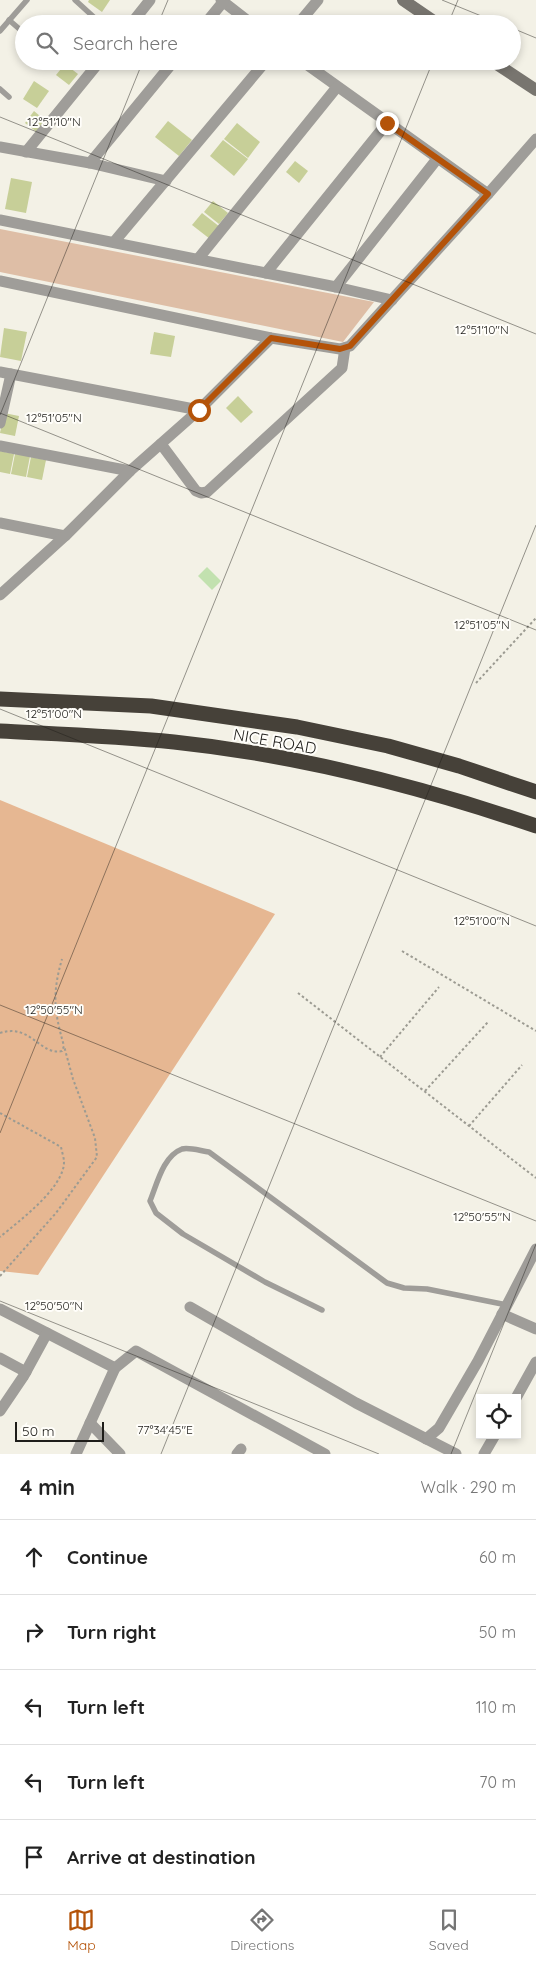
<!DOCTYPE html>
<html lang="en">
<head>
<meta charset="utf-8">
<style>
	:root { --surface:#fff; --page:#f6f6f6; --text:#222; --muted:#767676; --line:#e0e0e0; --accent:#b45309 }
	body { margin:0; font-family:Quicksand,sans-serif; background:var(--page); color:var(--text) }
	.controls { position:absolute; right:15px; bottom:15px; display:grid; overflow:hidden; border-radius:0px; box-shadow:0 2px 8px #0003 }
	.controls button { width:45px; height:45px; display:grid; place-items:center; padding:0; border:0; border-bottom:1px solid var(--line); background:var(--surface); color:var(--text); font:25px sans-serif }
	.scale { position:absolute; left:15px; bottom:12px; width:89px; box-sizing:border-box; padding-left:5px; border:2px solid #1e1d19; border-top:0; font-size:14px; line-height:18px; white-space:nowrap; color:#1e1d19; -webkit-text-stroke:4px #fffefa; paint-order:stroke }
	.stop { position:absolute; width:15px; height:15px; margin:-11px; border:4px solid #b45309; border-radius:50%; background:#fff }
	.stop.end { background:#b45309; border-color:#fff; box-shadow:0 1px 5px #0008 }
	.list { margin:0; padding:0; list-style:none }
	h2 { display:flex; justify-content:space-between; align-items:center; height:65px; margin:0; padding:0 20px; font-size:21px }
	h2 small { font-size:16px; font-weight:400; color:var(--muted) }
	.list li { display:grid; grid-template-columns:32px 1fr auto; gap:15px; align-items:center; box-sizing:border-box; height:75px; padding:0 20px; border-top:1px solid var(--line) }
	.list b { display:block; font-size:19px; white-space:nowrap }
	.list em { font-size:16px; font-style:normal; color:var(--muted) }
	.icon { flex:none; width:28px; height:28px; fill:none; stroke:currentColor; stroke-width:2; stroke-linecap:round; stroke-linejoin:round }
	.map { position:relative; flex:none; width:536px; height:1454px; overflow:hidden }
	.search { position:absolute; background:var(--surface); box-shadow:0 2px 8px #0003; left:15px; right:15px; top:15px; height:55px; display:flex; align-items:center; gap:12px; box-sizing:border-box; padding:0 18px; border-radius:28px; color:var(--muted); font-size:19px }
	.sheet { height:440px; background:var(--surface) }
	nav { display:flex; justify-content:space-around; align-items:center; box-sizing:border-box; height:70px; border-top:1px solid var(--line); background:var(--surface); font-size:14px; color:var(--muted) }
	nav a { display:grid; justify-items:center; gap:2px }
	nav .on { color:var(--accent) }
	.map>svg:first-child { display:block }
	.green { fill:#debea6 }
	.forest { fill:#e6b792 }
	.water { fill:#c2e1af }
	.building { fill:#c7cf98 }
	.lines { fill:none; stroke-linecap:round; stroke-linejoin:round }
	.path { stroke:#9c9b92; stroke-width:2; stroke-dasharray:2.5 2.5; stroke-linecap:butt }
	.service { stroke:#9f9d99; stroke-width:5.5 }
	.minor { stroke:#9f9d99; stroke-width:11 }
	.secondary { stroke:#78756f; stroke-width:12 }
	.motorway { stroke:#464139; stroke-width:15 }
	.route { stroke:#b45309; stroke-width:6 }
	.ticks { fill:none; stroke:#1e1d19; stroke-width:1; stroke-opacity:0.45 }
	.labels { text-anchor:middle; stroke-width:4; stroke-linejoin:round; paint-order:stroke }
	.street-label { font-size:16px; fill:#1e1d19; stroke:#fffefa }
	.ticks-label { font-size:12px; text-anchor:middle; fill:#1e1d19; stroke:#fffefa; stroke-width:4; stroke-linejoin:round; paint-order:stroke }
</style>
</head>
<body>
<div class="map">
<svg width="536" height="1454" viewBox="0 0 536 1454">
	<rect width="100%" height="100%" fill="#f3f1e6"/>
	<polygon class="green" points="0,229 374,302 343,342 0,272"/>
	<polygon class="forest" points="0,800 275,914 38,1275 0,1271"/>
	<polygon class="water" points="207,567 221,581 212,590 198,576"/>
	<g class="building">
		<polygon points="89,0 110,0 102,12 88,2"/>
		<polygon points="65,64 78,74 69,85 56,75"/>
		<polygon points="34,81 49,91 37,108 23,99"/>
		<polygon points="34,111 47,122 38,133 25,123"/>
		<polygon points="168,121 192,140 179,156 155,137"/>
		<polygon points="237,123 260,142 248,158 224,139"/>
		<polygon points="223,140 248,159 234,176 210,156"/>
		<polygon points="295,161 308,171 299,183 286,172"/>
		<polygon points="11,178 32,182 26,213 5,209"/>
		<polygon points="213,201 228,213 219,224 204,212"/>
		<polygon points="202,213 220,227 210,239 192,225"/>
		<polygon points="4,328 27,332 21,361 0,357"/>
		<polygon points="154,332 175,336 171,357 150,354"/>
		<polygon points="238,396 253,412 241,423 226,408"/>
		<polygon points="4,413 19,416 15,436 0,433"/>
		<polygon points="0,451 14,454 10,474 0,472"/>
		<polygon points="15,454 30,456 26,477 11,474"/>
		<polygon points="31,457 46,460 42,480 27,477"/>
	</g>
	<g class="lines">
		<g class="path">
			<polyline points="476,683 536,618"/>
			<polyline points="402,951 536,1031"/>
			<polyline points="298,993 536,1178"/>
			<path d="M0 1033C31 1023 40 1056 62 1051L64 1046C54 1011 52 994 62 959"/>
			<polyline points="380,1057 439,987"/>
			<polyline points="425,1091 488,1022"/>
			<path d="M0 1113 61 1147C62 1152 64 1158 64 1162 64 1188 19 1221 0 1237"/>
			<polyline points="469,1126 522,1065"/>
			<polyline points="0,1276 56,1213 97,1157 95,1138 73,1079 64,1046"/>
		</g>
		<g class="service">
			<polyline points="75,0 97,20"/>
			<polyline points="9,20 24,33"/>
			<polyline points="0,31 27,0"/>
			<polyline points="0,89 9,97"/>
			<path d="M322 1310 265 1282 183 1234 156 1213 150 1201C157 1184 163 1156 182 1149 189 1147 201 1151 209 1152L387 1283 404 1288 427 1289 507 1305"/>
		</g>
		<g class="minor">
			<polyline points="221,0 252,24"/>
			<polyline points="131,24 150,0"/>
			<polyline points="205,24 223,2"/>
			<polyline points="298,24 318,0"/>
			<polyline points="302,61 488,194"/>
			<polyline points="0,147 90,163 166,181"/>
			<polyline points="26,152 100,61"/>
			<polyline points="90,163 174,61"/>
			<polyline points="0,220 336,287 392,300"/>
			<polyline points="114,242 266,61"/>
			<polyline points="198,259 337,87"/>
			<polyline points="266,273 387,123"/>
			<polyline points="0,281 271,338 340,349 350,346 488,194 536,139"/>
			<polyline points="336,287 437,159"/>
			<polyline points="0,372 199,410"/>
			<polyline points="0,423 11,374"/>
			<polyline points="161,444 196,491 201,493 207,492 342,368 345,348"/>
			<polyline points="0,446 130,471"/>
			<polyline points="0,523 65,536"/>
			<polyline points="0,595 65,536 130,471 199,410 271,338"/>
			<polyline points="190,1307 356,1403 456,1454"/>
			<polyline points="0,1309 115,1368"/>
			<polyline points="502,1314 536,1329"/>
			<polyline points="0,1358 26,1372"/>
			<polyline points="516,1398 536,1362"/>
			<polyline points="0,1411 23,1377 47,1333"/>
			<polyline points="90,1423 120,1454"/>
			<polyline points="426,1439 439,1428 478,1361 536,1249"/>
			<polyline points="76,1454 115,1368 136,1351 325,1454"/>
			<polyline points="237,1454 241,1449"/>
			<polyline points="484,1454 495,1435"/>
		</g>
		<g class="secondary">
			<polyline points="403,0 438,24"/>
			<polyline points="492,61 536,90"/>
		</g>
		<g class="motorway">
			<polyline points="0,699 151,706 297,727 388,746 459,766 536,792"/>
			<path d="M0 731C58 734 116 736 174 742 298 755 419 786 536 826"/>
		</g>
	</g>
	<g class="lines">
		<polyline class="route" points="199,410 271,338 340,349 350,346 488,194 387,123"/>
	</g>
	<path class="ticks" d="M442 0 501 24M158 24 168 0M448 24 458 0M512 28 536 38M0 117 536 334M0 413 536 630M0 415 143 61M0 709 536 926M0 1005 536 1221M0 1133 433 61M0 1301 379 1454M161 1454 536 525M451 1454 536 1244"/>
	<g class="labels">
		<g class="street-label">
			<text transform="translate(275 741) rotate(10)" y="6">NICE ROAD</text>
		</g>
	</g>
	<g class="ticks-label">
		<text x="54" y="126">12°51'10"N</text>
		<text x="482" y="334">12°51'10"N</text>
		<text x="54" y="422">12°51'05"N</text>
		<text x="482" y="629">12°51'05"N</text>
		<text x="54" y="718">12°51'00"N</text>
		<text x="482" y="925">12°51'00"N</text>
		<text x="54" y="1014">12°50'55"N</text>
		<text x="482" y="1221">12°50'55"N</text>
		<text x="54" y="1310">12°50'50"N</text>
		<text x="165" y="1434">77°34'45"E</text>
	</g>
</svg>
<div class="controls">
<button><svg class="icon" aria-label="locate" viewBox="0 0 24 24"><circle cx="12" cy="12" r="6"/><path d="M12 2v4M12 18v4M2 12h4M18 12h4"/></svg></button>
</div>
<div class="scale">50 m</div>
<div class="stop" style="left:199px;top:410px"></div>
<div class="stop end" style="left:387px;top:123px"></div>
<div class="search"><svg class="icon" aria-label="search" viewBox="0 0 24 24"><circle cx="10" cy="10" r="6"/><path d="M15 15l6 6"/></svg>Search here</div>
</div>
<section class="sheet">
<h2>4 min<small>Walk · 290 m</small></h2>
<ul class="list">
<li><svg class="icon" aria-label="ahead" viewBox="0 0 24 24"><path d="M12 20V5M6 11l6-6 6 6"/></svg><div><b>Continue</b></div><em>60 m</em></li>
<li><svg class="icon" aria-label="right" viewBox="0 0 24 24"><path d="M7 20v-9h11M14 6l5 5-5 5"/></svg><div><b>Turn right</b></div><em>50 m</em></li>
<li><svg class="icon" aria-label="left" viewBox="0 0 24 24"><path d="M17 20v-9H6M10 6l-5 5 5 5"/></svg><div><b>Turn left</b></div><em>110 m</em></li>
<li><svg class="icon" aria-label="left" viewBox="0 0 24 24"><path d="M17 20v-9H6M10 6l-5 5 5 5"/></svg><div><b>Turn left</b></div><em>70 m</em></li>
<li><svg class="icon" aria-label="arrive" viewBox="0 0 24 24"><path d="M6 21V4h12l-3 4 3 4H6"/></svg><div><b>Arrive at destination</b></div></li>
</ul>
</section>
<nav>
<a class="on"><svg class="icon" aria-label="map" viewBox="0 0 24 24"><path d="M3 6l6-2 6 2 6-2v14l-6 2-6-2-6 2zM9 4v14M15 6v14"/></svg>Map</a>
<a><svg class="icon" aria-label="directions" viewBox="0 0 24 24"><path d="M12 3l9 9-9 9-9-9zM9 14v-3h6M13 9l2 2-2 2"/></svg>Directions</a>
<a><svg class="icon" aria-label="saved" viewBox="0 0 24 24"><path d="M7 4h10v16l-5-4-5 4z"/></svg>Saved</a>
</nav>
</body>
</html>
